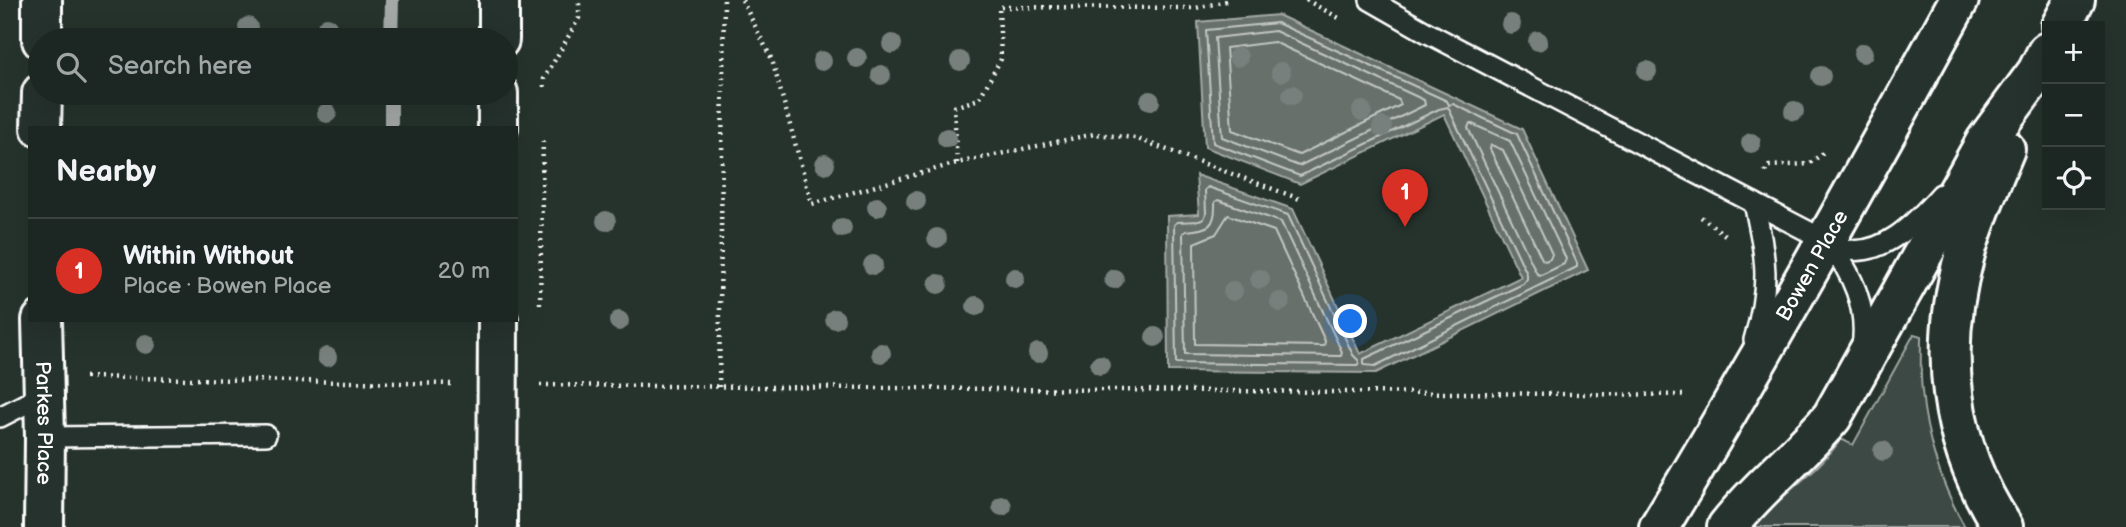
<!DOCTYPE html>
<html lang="en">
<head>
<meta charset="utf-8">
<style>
	:root { --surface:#1c2622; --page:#252e2a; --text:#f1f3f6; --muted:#a0a5a5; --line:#3a4340; --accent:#d93025 }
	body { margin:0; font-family:"Balsamiq Sans",sans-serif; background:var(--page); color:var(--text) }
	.controls { position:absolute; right:21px; top:21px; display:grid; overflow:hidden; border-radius:0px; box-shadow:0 7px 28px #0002 }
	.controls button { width:63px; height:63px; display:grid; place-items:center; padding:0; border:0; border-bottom:2px solid var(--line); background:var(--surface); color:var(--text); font:35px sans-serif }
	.you { position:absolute; left:1351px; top:322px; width:24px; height:24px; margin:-18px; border:5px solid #fff; border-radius:50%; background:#1a73e8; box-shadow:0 0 0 10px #1a73e833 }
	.badge { display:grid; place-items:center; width:46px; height:46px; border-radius:50%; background:var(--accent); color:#fff; font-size:23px; font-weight:700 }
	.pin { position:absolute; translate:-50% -58px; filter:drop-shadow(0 2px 4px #0008) }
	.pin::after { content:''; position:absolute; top:37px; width:24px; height:21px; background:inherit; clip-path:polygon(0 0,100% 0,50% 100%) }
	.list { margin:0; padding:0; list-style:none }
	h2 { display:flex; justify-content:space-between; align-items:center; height:91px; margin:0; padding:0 28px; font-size:30px }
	h2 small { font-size:23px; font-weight:400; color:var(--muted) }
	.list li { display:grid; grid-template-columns:46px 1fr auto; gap:21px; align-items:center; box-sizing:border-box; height:105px; padding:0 28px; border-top:2px solid var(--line) }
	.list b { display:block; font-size:26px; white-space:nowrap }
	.list p { margin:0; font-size:23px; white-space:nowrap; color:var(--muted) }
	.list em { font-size:23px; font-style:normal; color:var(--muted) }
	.icon { flex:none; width:38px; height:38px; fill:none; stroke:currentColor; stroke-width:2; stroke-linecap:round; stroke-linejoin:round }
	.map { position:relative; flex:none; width:2126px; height:527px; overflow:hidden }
	.search { position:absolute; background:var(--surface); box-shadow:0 7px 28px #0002; left:28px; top:28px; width:490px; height:77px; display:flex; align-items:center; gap:18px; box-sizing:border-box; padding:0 24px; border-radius:38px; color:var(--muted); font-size:26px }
	.panel { position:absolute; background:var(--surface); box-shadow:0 7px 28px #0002; left:28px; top:126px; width:490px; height:196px; border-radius:0px }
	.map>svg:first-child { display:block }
	.green { fill:#3e4944; stroke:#9ea4a2; stroke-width:2 }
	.water { fill:#67706c; stroke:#a4a9a7; stroke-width:2 }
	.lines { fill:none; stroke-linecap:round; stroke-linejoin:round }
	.shore { stroke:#c2c6c4; stroke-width:2 }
	.stream { stroke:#a4a9a7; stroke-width:14 }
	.service-casing { stroke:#fff; stroke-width:24 }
	.minor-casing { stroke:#fff; stroke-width:44 }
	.secondary-casing { stroke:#fff; stroke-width:44 }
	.path { stroke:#fff; stroke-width:4.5; stroke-dasharray:2 5; stroke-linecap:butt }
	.service { stroke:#26332d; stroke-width:19 }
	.minor { stroke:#26332d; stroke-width:38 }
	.secondary { stroke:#26332d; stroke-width:38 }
	.tree { fill:#78807d }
	.labels { text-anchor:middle; stroke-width:5; stroke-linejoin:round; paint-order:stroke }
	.street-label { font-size:21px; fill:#fff; stroke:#26332d }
</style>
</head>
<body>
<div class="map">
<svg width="2126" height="527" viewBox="0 0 2126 527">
	<rect width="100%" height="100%" fill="#26332d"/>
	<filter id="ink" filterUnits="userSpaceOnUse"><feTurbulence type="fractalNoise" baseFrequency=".0143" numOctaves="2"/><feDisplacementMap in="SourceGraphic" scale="14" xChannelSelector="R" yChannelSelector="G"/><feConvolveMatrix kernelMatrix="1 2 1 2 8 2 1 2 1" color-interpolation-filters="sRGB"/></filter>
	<g filter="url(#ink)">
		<path class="green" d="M1914 334 1921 336C1921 354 1920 373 1922 391 1926 438 1942 487 1965 527H1753C1780 494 1817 474 1841 439L1853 445Z"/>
		<polygon class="water" points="1278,15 1522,129 1588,270 1376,373 1168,371 1167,216 1199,214 1196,175 1293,209 1360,354 1521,277 1444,114 1300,184 1205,147 1198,22"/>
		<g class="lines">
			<g class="shore">
				<polygon points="1277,23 1447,101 1449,105 1453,104 1517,134 1577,263 1577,267 1375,366 1364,365 1364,359 1523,284 1527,279 1527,274 1448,107 1439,109 1300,176 1213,143 1206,30"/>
				<polygon points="1275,31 1424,100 1425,105 1299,166 1222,137 1215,38"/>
				<polygon points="1274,42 1399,100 1401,105 1299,155 1232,130 1226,48"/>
				<polygon points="1470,123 1510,141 1566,259 1564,264 1541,275 1537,274 1468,128"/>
				<polygon points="1491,145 1503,150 1552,254 1550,259 1545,261 1542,259 1490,149"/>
				<polygon points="1208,187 1288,215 1353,355 1359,361 1358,365 1176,363 1174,225 1177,222 1199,221 1204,219 1206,213 1205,190"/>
				<path d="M1218 200 1281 222 1342 352 1341 356 1185 354 1183 233 1186 231C1209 229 1216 227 1215 202Z"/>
				<polygon points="1228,215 1274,231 1325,341 1324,346 1195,344 1194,243 1216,234"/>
			</g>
			<g class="stream">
				<polyline points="391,40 392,0"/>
				<polyline points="391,128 391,93"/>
			</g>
			<defs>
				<g id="service">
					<path d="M1370 0 1426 32 1840 248C1880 261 1917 221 1941 194"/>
					<path d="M1754 203C1766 259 1771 283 1754 340"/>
					<path d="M1828 242C1852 273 1868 307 1862 347"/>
					<polyline points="0,417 43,395"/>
					<polyline points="45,437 266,435"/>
				</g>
				<g id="minor">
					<polyline points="42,40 42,0"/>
					<polyline points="499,40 499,0"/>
					<polyline points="41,128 42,93"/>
					<polyline points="498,128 498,93"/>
					<path id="s1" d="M42 320 45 437 44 527"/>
					<polyline points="497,527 498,320"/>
				</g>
				<g id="secondary">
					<polyline points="2061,26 2075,0"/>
					<path id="s2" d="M1659 527C1764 354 1862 178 1959 0"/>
					<path d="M1727 527C1759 486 1799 456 1832 417L1986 141 2037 72 2047 52"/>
					<path d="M2003 527C1948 444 1938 350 1965 254 1975 218 1991 183 2005 149"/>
				</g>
			</defs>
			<use href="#service" class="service-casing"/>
			<use href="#minor" class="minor-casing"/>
			<use href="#secondary" class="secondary-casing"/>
			<g class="path">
				<polyline points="742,0 772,60 812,204 957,163 1094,134 1135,138 1300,199"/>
				<polyline points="1306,0 1341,19"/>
				<polyline points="544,87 544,79 579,18 579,0"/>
				<polyline points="957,163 954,107 979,99 1001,59 999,7 1196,8 1231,0"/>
				<polyline points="1765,172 1769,166 1809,164 1823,153"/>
				<polyline points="1701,217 1725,235"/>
				<polyline points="540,304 543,138"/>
				<polyline points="85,377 454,384"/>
				<polyline points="540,385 1686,395"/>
				<polyline points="719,387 724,0"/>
			</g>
			<use href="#service" class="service"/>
			<use href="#minor" class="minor"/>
			<use href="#secondary" class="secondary"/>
		</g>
		<g class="tree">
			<circle cx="1511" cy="24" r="10"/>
			<circle cx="248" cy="27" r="10"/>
			<circle cx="327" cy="27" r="10"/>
			<circle cx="1538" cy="41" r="10"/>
			<circle cx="892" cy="44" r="10"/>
			<circle cx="1863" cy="53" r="10"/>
			<circle cx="1238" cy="57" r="10"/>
			<circle cx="857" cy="58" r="10"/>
			<circle cx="822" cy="61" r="10"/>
			<circle cx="960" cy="61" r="10"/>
			<circle cx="1647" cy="71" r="10"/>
			<circle cx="1281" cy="72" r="10"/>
			<circle cx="881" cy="75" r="10"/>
			<circle cx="1821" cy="76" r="10"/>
			<circle cx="1292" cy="95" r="10"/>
			<circle cx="1150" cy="101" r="10"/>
			<circle cx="1362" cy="111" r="10"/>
			<circle cx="1794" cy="111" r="10"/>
			<circle cx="327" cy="113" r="10"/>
			<circle cx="1382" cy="127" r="10"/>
			<circle cx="947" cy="138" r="10"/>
			<circle cx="1751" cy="143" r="10"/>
			<circle cx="825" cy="164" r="10"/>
			<circle cx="916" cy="201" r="10"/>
			<circle cx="877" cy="207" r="10"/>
			<circle cx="606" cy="221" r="10"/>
			<circle cx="842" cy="228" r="10"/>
			<circle cx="937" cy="238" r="10"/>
			<circle cx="873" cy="265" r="10"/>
			<circle cx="1015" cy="278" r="10"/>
			<circle cx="1114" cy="279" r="10"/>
			<circle cx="1260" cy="279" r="10"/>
			<circle cx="938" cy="284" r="10"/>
			<circle cx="1233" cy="291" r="10"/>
			<circle cx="1280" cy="302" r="10"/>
			<circle cx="976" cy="306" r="10"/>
			<circle cx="835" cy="319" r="10"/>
			<circle cx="619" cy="321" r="10"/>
			<circle cx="1155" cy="337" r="10"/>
			<circle cx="146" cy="344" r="10"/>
			<circle cx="881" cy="353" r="10"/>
			<circle cx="1038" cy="353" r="10"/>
			<circle cx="327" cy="357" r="10"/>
			<circle cx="1100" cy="365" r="10"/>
			<circle cx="1883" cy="451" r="10"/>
			<circle cx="1002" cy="506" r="10"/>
		</g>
	</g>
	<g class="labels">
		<g class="street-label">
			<text dy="7" stroke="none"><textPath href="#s2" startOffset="303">Bowen Place</textPath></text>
			<text dy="7" stroke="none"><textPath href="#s1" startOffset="103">Parkes Place</textPath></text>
		</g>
	</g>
</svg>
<div class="controls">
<button>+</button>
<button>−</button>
<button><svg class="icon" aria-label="locate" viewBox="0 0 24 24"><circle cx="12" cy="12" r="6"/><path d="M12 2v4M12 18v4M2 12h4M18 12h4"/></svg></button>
</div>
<div class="you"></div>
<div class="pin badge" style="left:1405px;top:227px">1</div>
<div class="search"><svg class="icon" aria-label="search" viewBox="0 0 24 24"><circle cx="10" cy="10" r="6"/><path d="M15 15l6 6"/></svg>Search here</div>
<section class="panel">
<h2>Nearby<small></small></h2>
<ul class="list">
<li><span class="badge">1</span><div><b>Within Without</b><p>Place · Bowen Place</p></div><em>20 m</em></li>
</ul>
</section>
</div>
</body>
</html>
